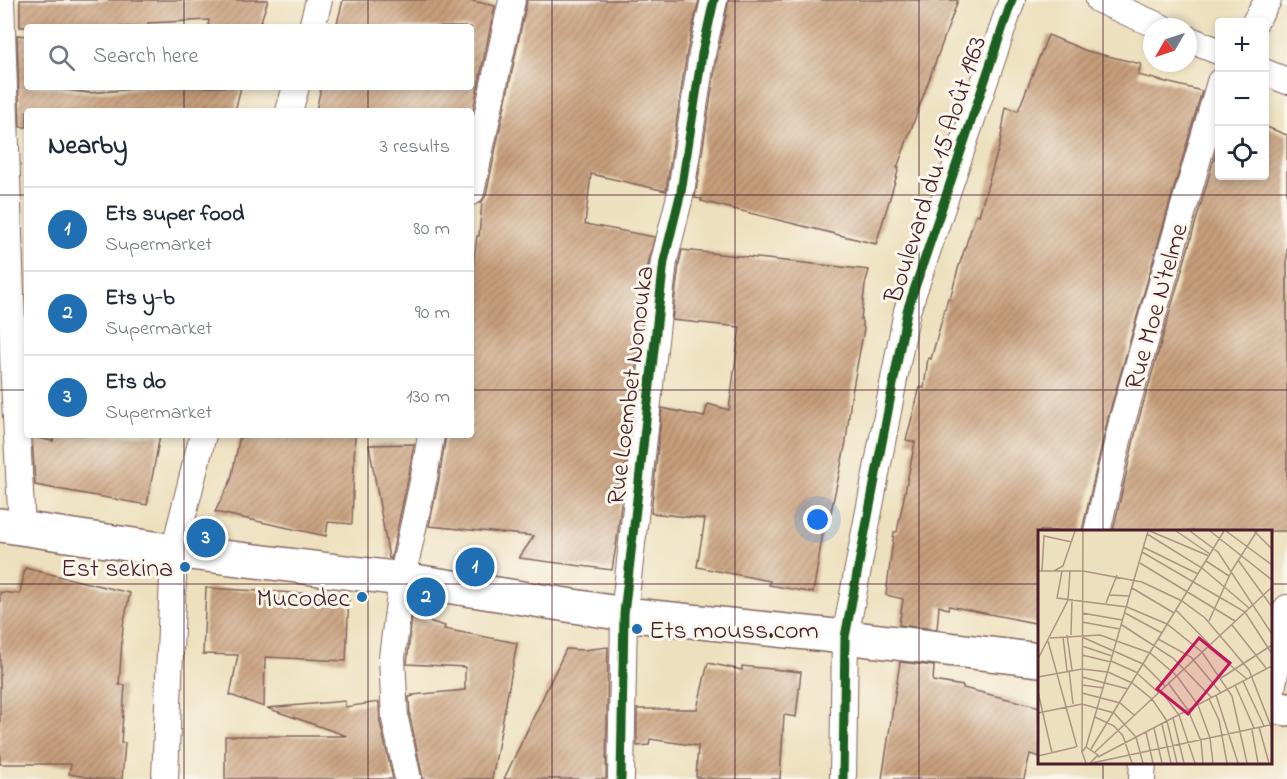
<!DOCTYPE html>
<html lang="en">
<head>
<meta charset="utf-8">
<style>
	:root { --surface:#fff; --page:#f6f6f7; --text:#1f2937; --muted:#747a83; --line:#e0e1e3; --accent:#1f6fb2 }
	body { margin:0; font-family:"Indie Flower",sans-serif; background:var(--page); color:var(--text) }
	.controls { position:absolute; right:18px; top:18px; display:grid; overflow:hidden; border-radius:6px; box-shadow:0 3px 9px #0003 }
	.controls button { width:54px; height:54px; display:grid; place-items:center; padding:0; border:0; border-bottom:2px solid var(--line); background:var(--surface); color:var(--text); font:30px sans-serif }
	.compass { position:absolute; left:1143px; top:18px; width:54px; height:54px; border-radius:50%; background:var(--surface); box-shadow:0 3px 9px #0003; rotate:231deg }
	.you { position:absolute; left:818px; top:520px; width:21px; height:21px; margin:-15px; border:4px solid #fff; border-radius:50%; background:#1a73e8; box-shadow:0 0 0 9px #1a73e833 }
	.badge { display:grid; place-items:center; width:39px; height:39px; border-radius:50%; background:var(--accent); color:#fff; font-size:20px; font-weight:700 }
	.pin { position:absolute; translate:-50% -50%; border:3px solid #fff; box-shadow:0 2px 6px #0006 }
	.list { margin:0; padding:0; list-style:none }
	h2 { display:flex; justify-content:space-between; align-items:center; height:78px; margin:0; padding:0 24px; font-size:26px }
	h2 small { font-size:20px; font-weight:400; color:var(--muted) }
	.list li { display:grid; grid-template-columns:39px 1fr auto; gap:18px; align-items:center; box-sizing:border-box; height:84px; padding:0 24px; border-top:2px solid var(--line) }
	.list b { display:block; font-size:22px; white-space:nowrap }
	.list p { margin:0; font-size:20px; white-space:nowrap; color:var(--muted) }
	.list em { font-size:20px; font-style:normal; color:var(--muted) }
	.icon { flex:none; width:33px; height:33px; fill:none; stroke:currentColor; stroke-width:2; stroke-linecap:round; stroke-linejoin:round }
	.map { position:relative; flex:none; width:1287px; height:779px; overflow:hidden }
	.search { position:absolute; background:var(--surface); box-shadow:0 3px 9px #0003; left:24px; top:24px; width:450px; height:66px; display:flex; align-items:center; gap:15px; box-sizing:border-box; padding:0 21px; border-radius:6px; color:var(--muted); font-size:22px }
	.panel { position:absolute; background:var(--surface); box-shadow:0 3px 9px #0003; left:24px; top:108px; width:450px; height:330px; border-radius:6px }
	.map>svg:first-child { display:block }
	.building { fill:url(#building-hatch) }
	.lines { fill:none; stroke-linecap:round; stroke-linejoin:round }
	.minor-casing { stroke:#83635e; stroke-width:28 }
	.secondary-casing { stroke:#83635e; stroke-width:36 }
	.minor { stroke:#fff; stroke-width:26 }
	.secondary { stroke:#fff; stroke-width:33 }
	.cycleway-casing { stroke:#fbf7ec; stroke-width:13 }
	.cycleway { stroke:#1b5e20; stroke-width:9 }
	.grid { fill:none; stroke:#4a1f2b; stroke-width:1.5; stroke-opacity:0.55 }
	.poi-dot { fill:#1f6fb2; stroke:#fbf7ec; stroke-width:2 }
	.labels { text-anchor:middle; stroke-width:6; stroke-linejoin:round; paint-order:stroke }
	.street-label { font-size:26px; fill:#4a1f2b; stroke:#fbf7ec }
	.poi-label { font-size:26px; fill:#4a1f2b; stroke:#fbf7ec; text-anchor:end }
	.inset-road { fill:none; stroke:#ac9383; stroke-width:1.5 }
	.view { fill:#c2185b; fill-opacity:0.15; stroke:#c2185b; stroke-width:3 }
	.inset-edge { fill:none; stroke:#4a1f2b; stroke-width:3 }
</style>
</head>
<body>
<div class="map">
<svg width="1287" height="779" viewBox="0 0 1287 779">
	<defs>
		<pattern id="building-hatch" width="6" height="6" patternUnits="userSpaceOnUse" patternTransform="scale(1.5)"><rect width="6" height="6" fill="#c79f7c"/><path d="M-1 1l2-2M0 6l6-6M5 7l2-2" fill="none" stroke="#a48166"/></pattern>
	</defs>
	<rect width="100%" height="100%" fill="#fbf7ec"/>
	<filter id="ink" filterUnits="userSpaceOnUse"><feTurbulence type="fractalNoise" baseFrequency=".0167" numOctaves="2"/><feDisplacementMap in="SourceGraphic" scale="12" xChannelSelector="R" yChannelSelector="G"/><feConvolveMatrix kernelMatrix="1 2 1 2 8 2 1 2 1" color-interpolation-filters="sRGB"/></filter>
	<filter id="wash" filterUnits="userSpaceOnUse"><feTurbulence type="fractalNoise" baseFrequency=".008" numOctaves="4" result="noise"/><feDisplacementMap in="SourceGraphic" scale="24" xChannelSelector="R" yChannelSelector="G"/><feGaussianBlur stdDeviation="1.35" result="paint"/><feColorMatrix in="noise" values="0 0 0 0 0 0 0 0 0 0 0 0 0 0 0 0 0 1.4 0 .05"/><feComposite in="paint" operator="in"/></filter>
	<g filter="url(#wash)">
		<rect width="100%" height="100%" fill="#ede0be"/>
		<g id="blocks">
			<g class="building">
				<polygon points="20,0 268,0 259,27 208,27 209,20 148,23 148,27 20,27"/>
				<polygon points="343,0 468,0 495,6 471,120 471,111 316,111 321,87 471,87 471,27 336,27"/>
				<polygon points="527,0 699,0 687,52 666,191 591,174 585,224 655,237 649,259 617,540 612,570 519,558 534,536 429,526 439,479 446,435 471,435 471,281 477,236 479,236 482,202 486,195"/>
				<polygon points="729,0 958,0 897,168 899,168 876,244 701,201 702,199 695,198 717,57"/>
				<polygon points="17,35 27,36 27,87 43,87 90,93 154,87 241,87 235,111 27,111 27,127 20,127"/>
				<polygon points="1048,35 1087,51 1141,64 1138,75 1202,91 1109,414 1082,531 1040,531 1040,624 949,606 948,609 939,606 937,629 899,625 903,599 886,595 894,532 897,532 915,442 906,440 920,387 924,388 928,358 931,359 948,298 950,299 958,269 976,214 979,215 1000,143 1006,107 1018,111"/>
				<polygon points="1264,126 1287,135 1287,531 1113,531 1138,422 1220,138 1220,176 1264,176"/>
				<polygon points="682,250 869,270 865,285 861,319 864,329 851,398 846,442 830,516 826,515 813,593 769,585 770,581 697,567 705,519 651,513 662,408 704,417 708,404 729,410 740,327 672,320 679,264"/>
				<polygon points="54,435 160,435 147,505 35,485 32,437 53,441"/>
				<polygon points="240,435 355,435 352,524 328,522 326,536 215,512 231,480"/>
				<polygon points="414,444 409,474 391,559 389,558 369,445"/>
				<polygon points="25,568 130,593 123,626 119,685 125,685 121,743 125,743 122,779 97,779 69,774 71,764 0,764 0,592 20,594"/>
				<polygon points="206,588 349,596 346,661 265,657 264,707 230,695 238,655 203,654"/>
				<polygon points="412,616 445,626 444,629 517,643 492,779 423,779 410,717 409,697 413,696 412,695 465,690 465,667 407,664"/>
				<polygon points="608,647 606,779 504,779 566,649 583,650"/>
				<polygon points="900,662 934,666 933,681 963,686 963,688 1040,707 1040,757 1030,754 1024,779 882,779"/>
				<polygon points="708,663 742,670 742,666 801,672 796,717 784,715 780,779 721,779 696,777 698,746 650,739 649,745 637,746 637,709 697,709"/>
				<polygon points="345,701 345,707 379,702 380,722 393,779 225,779 225,736 347,736 267,708"/>
			</g>
		</g>
	</g>
	<g filter="url(#ink)">
		<use href="#blocks" fill-opacity="0" stroke="#83635e" stroke-width="1.5"/>
		<g class="lines">
			<defs>
				<g id="minor">
					<polyline points="1,0 14,381 22,528"/>
					<polyline points="1099,0 1161,27"/>
					<polyline points="1255,22 1268,0"/>
					<polyline points="312,27 319,0"/>
					<polyline points="1188,39 1220,52"/>
					<polyline points="1264,72 1287,81"/>
					<polyline points="289,111 296,87"/>
					<polyline points="471,192 512,0"/>
					<polyline points="1097,532 1123,418 1220,82"/>
					<polyline points="1270,700 1287,608"/>
					<polyline points="165,779 174,551 203,435"/>
					<polyline points="408,779 395,719 392,657 402,579 424,477 431,435"/>
					<polyline points="621,779 624,614 664,261 681,192 702,54 714,0"/>
					<polyline points="843,779 845,637 907,311 1012,0"/>
					<polyline points="1142,779 1143,762"/>
				</g>
				<g id="secondary">
					<polyline points="0,525 174,551 402,579 624,614 845,637 1040,660"/>
					<polyline points="1270,706 1287,709"/>
				</g>
			</defs>
			<use href="#minor" class="minor-casing"/>
			<use href="#secondary" class="secondary-casing"/>
			<use href="#minor" class="minor"/>
			<use href="#secondary" class="secondary"/>
			<defs>
				<g id="cycleway">
					<polyline points="621,779 624,614 664,261 681,192 702,54 714,0"/>
					<polyline points="843,779 845,637 907,311 1012,0"/>
				</g>
			</defs>
			<use href="#cycleway" class="cycleway-casing"/>
			<use href="#cycleway" class="cycleway"/>
		</g>
	</g>
	<path class="grid" d="M184 0V27M368 0V27M552 0V779M735 0V779M919 0V779M1103 0V532M184 87V111M368 87V111M0 195H27M471 195H1287M0 390H27M471 390H1287M184 435V779M368 435V779M0 584H1040M1270 584H1287M1103 762V779"/>
	<g class="poi-dot">
		<circle cx="185" cy="567" r="6"/>
		<circle cx="362" cy="597" r="6"/>
		<circle cx="637" cy="629" r="6"/>
	</g>
	<g class="labels">
		<g class="street-label">
			<text transform="translate(934 169) rotate(-72)" y="9">Boulevard du 15 Août 1963</text>
			<text transform="translate(1155 306) rotate(-74)" y="9">Rue Moe N'telme</text>
			<text transform="translate(629 385) rotate(-83)" y="9">Rue Loembet Nonouka</text>
		</g>
		<g class="poi-label">
			<text x="173" y="576">Est sekina</text>
			<text x="350" y="606">Mucodec</text>
			<text x="649" y="638" text-anchor="start">Ets mouss.com</text>
		</g>
	</g>
	<g transform="translate(1038 530)">
		<rect width="234" height="234" fill="#ede0be"/>
		<path class="inset-road" d="M112 1 171 26M138 1 172 24M152 1 180 22 234 104M172 1 234 50M188 1 234 35M216 1 234 19M109 4 164 38 211 78M105 17 160 44M104 22 207 82 234 124M200 30 234 77M168 31 191 46M102 33 197 91M0 41H45M4 41 6 6 34 12M16 41 25 36 37 1M24 41 19 68 89 77 129 94 164 122 194 166 209 233M45 41 104 52 144 71 167 88 211 140 234 199M94 58 136 83M71 65 92 66M68 73 79 45M138 80 172 115M44 83 84 90M87 83 124 103M171 91 194 40 219 1M44 92 82 99M84 95 135 128 174 168M194 95 228 138M29 105 34 140M33 105 34 69M25 107 29 141M44 107 105 134 127 156M12 108 62 105 112 123 139 146 160 175 172 208 175 233M120 109 153 127 183 163M10 111 39 217M44 116 74 126M170 117 209 149M44 125 73 132M0 129 30 70 32 41M73 131 100 143M31 140 35 174M100 144 121 163M0 147 44 139 70 142 94 153 114 169 129 191 139 233M44 147 90 159M183 148 234 115M205 151 226 196M131 154 150 180 163 211 165 233M44 155 66 158M197 155 216 198M123 161 141 185 157 233M0 162 14 223M44 163 82 173 96 185M178 165 200 233M171 169 181 190 189 233M0 183 44 174 76 183 98 207 105 233M57 187 76 196 85 206 94 233M135 188 146 233M124 194 133 233M221 197 231 233M116 198 124 233M214 200 220 233M108 202 115 233M48 217 110 1M53 219 186 1M44 222 45 1M57 222 234 57M0 226 38 217M60 227 234 136M48 233 44 222 48 217 60 225 52 233M54 233 232 195"/>
		<path class="view" d="M161 108 192 133 150 184 119 159Z"/>
		<rect width="234" height="234" class="inset-edge"/>
	</g>
</svg>
<div class="controls">
<button>+</button>
<button>−</button>
<button><svg class="icon" aria-label="locate" viewBox="0 0 24 24"><circle cx="12" cy="12" r="6"/><path d="M12 2v4M12 18v4M2 12h4M18 12h4"/></svg></button>
</div>
<svg class="compass" viewBox="-18 -18 36 36"><path d="M0-13l5 13h-10z" fill="#e53935"/><path d="M0 13l5-13h-10z" fill="#747a83"/></svg>
<div class="you"></div>
<div class="pin badge" style="left:475px;top:567px">1</div>
<div class="pin badge" style="left:426px;top:597px">2</div>
<div class="pin badge" style="left:206px;top:538px">3</div>
<div class="search"><svg class="icon" aria-label="search" viewBox="0 0 24 24"><circle cx="10" cy="10" r="6"/><path d="M15 15l6 6"/></svg>Search here</div>
<section class="panel">
<h2>Nearby<small>3 results</small></h2>
<ul class="list">
<li><span class="badge">1</span><div><b>Ets super food</b><p>Supermarket</p></div><em>80 m</em></li>
<li><span class="badge">2</span><div><b>Ets y-b</b><p>Supermarket</p></div><em>90 m</em></li>
<li><span class="badge">3</span><div><b>Ets do</b><p>Supermarket</p></div><em>130 m</em></li>
</ul>
</section>
</div>
</body>
</html>
